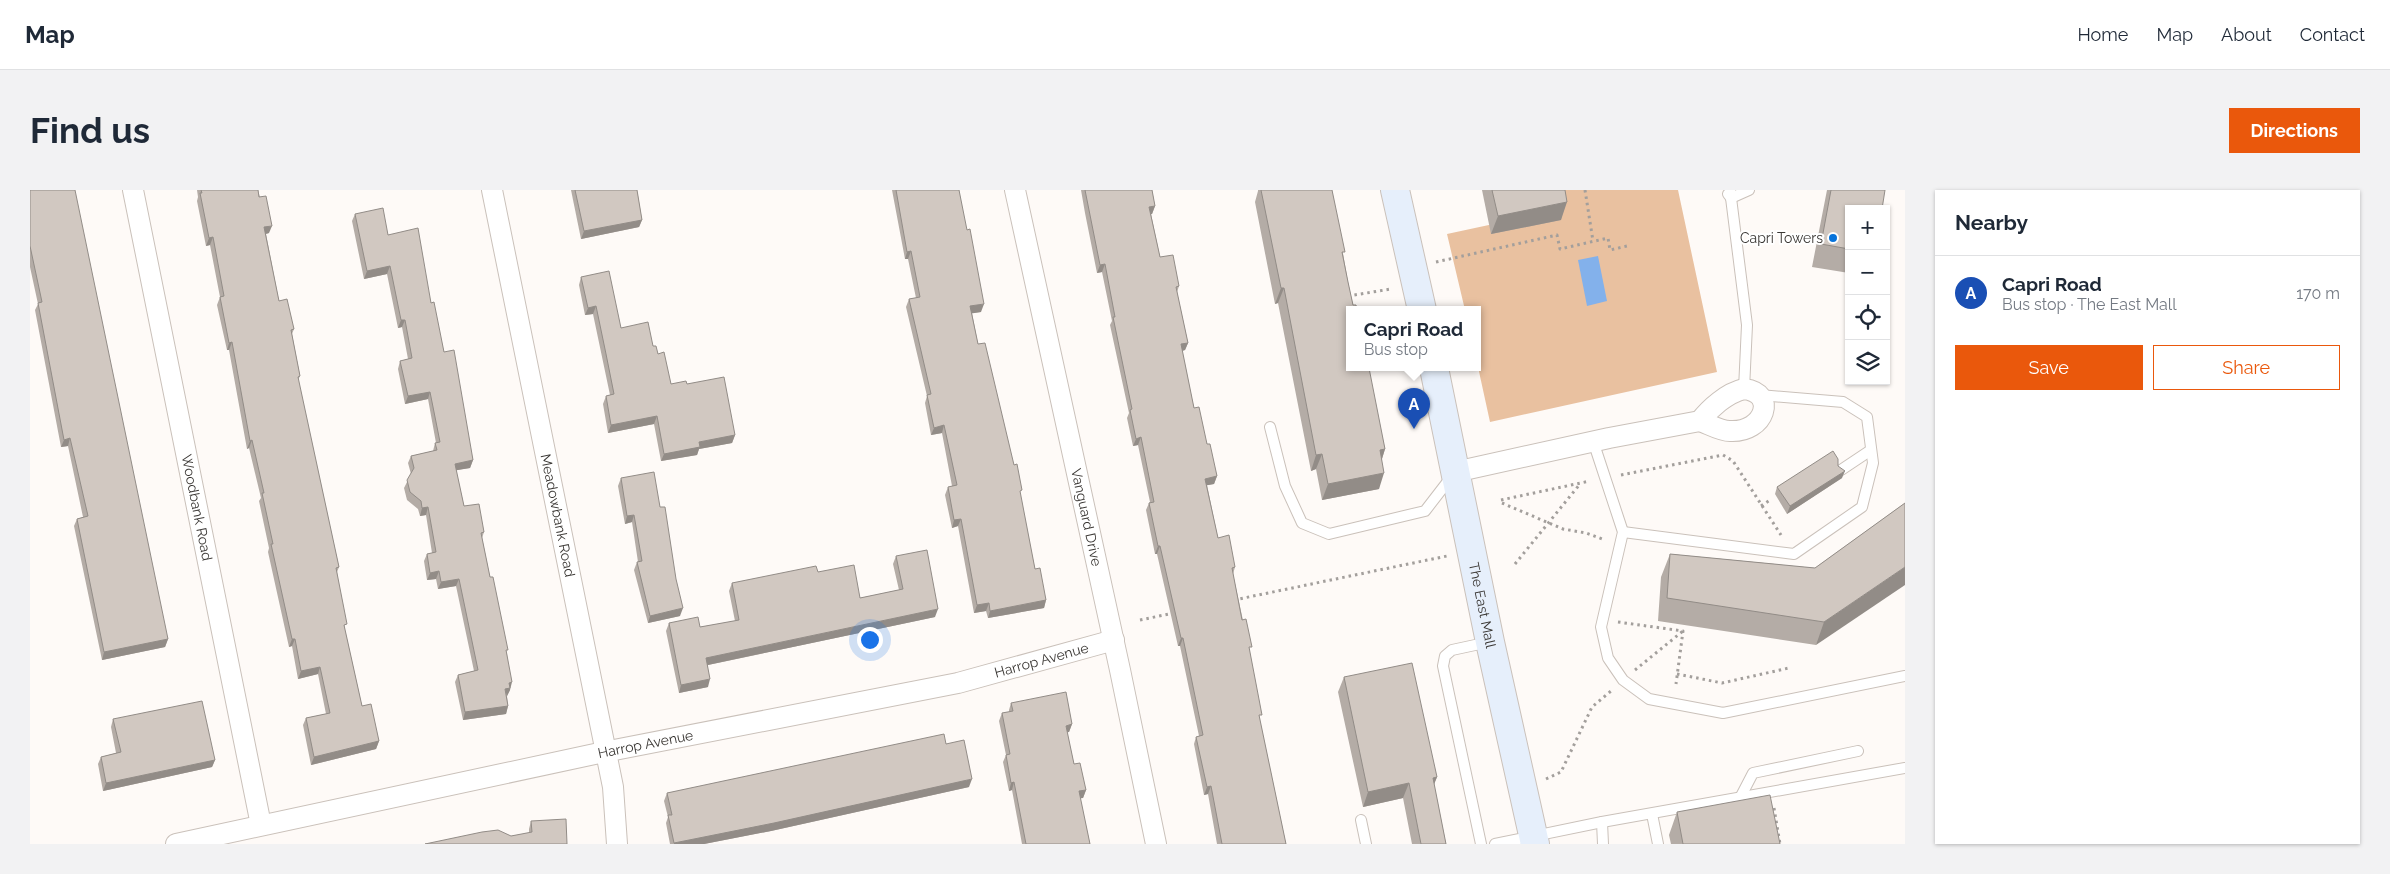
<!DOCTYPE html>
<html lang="en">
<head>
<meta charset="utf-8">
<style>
	:root { --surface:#fff; --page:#f2f2f3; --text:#1f2937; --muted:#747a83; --line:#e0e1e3; --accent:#ea580c }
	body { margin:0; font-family:Raleway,sans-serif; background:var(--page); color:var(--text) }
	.controls { position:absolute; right:15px; top:15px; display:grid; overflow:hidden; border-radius:0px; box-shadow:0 1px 4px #0004 }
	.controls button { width:45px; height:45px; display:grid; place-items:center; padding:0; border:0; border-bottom:1px solid var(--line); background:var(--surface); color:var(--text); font:25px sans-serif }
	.you { position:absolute; left:839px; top:449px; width:18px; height:18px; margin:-12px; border:4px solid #fff; border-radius:50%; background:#1a73e8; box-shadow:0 0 0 8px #1a73e833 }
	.badge { display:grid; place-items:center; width:32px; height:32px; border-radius:50%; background:var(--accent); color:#fff; font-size:16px; font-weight:700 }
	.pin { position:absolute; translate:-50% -41px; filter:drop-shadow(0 1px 2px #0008) }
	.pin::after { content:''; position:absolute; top:26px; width:18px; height:15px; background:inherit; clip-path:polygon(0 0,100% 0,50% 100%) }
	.popup { position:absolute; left:1316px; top:116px; width:135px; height:65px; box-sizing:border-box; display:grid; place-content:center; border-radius:0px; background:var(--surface); filter:drop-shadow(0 1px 4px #0005); font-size:16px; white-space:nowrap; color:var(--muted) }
	.popup b { font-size:19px; color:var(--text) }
	.popup::after { content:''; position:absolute; left:50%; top:100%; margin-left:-10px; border:10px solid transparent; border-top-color:var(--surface) }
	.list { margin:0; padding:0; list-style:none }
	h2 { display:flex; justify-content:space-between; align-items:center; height:65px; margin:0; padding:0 20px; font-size:21px }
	h2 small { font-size:16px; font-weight:400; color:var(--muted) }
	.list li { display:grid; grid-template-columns:32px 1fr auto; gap:15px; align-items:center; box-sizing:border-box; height:75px; padding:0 20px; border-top:1px solid var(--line) }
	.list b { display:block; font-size:19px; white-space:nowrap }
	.list p { margin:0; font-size:16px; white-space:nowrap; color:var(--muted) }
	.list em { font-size:16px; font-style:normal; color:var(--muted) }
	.actions { display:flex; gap:10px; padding:15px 20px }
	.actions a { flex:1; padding:11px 0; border:1px solid var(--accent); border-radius:0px; text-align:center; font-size:18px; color:var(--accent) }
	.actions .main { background:var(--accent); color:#fff }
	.icon { flex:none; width:28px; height:28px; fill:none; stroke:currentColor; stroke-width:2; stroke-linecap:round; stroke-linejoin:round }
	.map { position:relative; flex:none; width:1875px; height:654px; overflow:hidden; border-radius:0px }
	header { display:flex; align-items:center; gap:30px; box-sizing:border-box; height:70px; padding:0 25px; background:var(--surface); border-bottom:1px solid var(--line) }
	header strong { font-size:24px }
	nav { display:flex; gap:28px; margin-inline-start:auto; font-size:18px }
	.intro { display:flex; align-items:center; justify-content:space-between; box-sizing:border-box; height:120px; padding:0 30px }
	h1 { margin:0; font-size:35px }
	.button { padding:12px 22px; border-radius:0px; background:var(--accent); color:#fff; font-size:18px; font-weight:700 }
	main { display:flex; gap:30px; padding:0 30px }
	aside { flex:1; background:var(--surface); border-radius:0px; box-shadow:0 1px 4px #0004 }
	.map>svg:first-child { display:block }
	.green { fill:#e9c1a0 }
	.water { fill:#83b1eb }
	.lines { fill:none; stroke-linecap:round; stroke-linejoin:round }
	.lane-casing { stroke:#cac1ba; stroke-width:12 }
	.street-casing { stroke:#cac1ba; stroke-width:22 }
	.secondary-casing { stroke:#cac1ba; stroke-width:30 }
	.path { stroke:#a39f9c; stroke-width:3; stroke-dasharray:2.5 4; stroke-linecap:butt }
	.lane { stroke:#fff; stroke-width:10 }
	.street { stroke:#fff; stroke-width:20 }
	.secondary { stroke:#e6effb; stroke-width:28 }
	.wall { fill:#b4aca6 }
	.shaded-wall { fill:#928c87 }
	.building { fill:#d1c8c1; stroke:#928c87 }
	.poi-dot { fill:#0673db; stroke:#fff; stroke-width:2 }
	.labels { text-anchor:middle; stroke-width:4; stroke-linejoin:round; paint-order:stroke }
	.poi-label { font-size:14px; fill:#3a3734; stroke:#fff; text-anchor:end }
	.street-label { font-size:14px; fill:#3a3734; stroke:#fff }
</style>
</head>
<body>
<header>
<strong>Map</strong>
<nav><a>Home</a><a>Map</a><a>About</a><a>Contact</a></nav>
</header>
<div class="intro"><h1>Find us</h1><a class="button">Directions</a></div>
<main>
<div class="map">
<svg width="1875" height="654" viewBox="0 0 1875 654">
	<rect width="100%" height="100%" fill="#fefaf7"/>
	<polygon class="green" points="1529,0 1648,0 1687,182 1460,232 1448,177 1448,120 1435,120 1417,44 1533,19"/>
	<polygon class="water" points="1568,66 1577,111 1557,116 1548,70"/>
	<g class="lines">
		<defs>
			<g id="lane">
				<polyline points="1700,0 1717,135 1714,199"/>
				<polyline points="1698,4 1701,8 1719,0"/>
				<polyline points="1240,237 1255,296 1272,333 1299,344 1395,321 1422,286"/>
				<polyline points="1563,251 1593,342 1571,437 1578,468 1593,490 1619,509 1693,523 1875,486"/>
				<polyline points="1811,280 1841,260"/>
				<polyline points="1593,342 1764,364 1832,317 1843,273 1837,227 1813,212 1729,205"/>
				<polyline points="1710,608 1723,583 1828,561"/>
				<polyline points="1622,624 1628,654"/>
				<polyline points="1331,630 1336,654"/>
				<polyline points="1572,632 1573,654"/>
				<polyline points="1451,654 1413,476 1415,466 1422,460 1459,452"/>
				<polyline points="1465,654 1572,632 1875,578"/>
			</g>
			<g id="street">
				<path id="s1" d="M103 0 231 635"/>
				<path id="s2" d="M462 0 583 597 587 654"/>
				<path id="s3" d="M985 0 1090 480 1126 654"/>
				<path d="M1714 199C1748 203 1735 243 1700 241 1690 241 1679 234 1670 231 1680 218 1697 203 1714 199Z"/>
				<polyline points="1425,282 1579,248 1670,231"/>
				<path id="s4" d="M146 654 574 562 928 493 1084 450"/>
			</g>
			<g id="secondary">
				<polyline points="1365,0 1392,120"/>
				<path id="s5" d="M1404 178 1460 452 1505 654"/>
			</g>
		</defs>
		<use href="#lane" class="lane-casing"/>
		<use href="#street" class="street-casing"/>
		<use href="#secondary" class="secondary-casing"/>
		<g class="path">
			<polyline points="1555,0 1563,51"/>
			<polyline points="1406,72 1527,45 1530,59 1578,48 1580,60 1597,56"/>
			<polyline points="1318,106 1361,99"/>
			<polyline points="1591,285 1693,265 1703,271 1751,345"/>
			<polyline points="1471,310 1560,291"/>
			<polyline points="1472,313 1533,339 1556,343 1575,350"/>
			<polyline points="1731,316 1740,310"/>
			<polyline points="1485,374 1550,294"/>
			<polyline points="1204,410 1417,366"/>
			<polyline points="1110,430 1144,423"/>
			<polyline points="1588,432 1653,441 1646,494"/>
			<polyline points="1605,480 1653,441"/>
			<polyline points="1647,484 1692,493 1759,478"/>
			<polyline points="1516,589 1531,582 1562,517 1581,501"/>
			<polyline points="1744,618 1750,654"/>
		</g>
		<use href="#lane" class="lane"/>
		<use href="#street" class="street"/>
		<use href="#secondary" class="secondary"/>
	</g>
	<g class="wall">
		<polygon points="0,0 138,449 135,457 72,470 44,336 47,329 53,327 38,256 31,257 5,120 8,114 0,77"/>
		<polygon points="167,0 228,0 239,43 236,44 249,111 264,139 262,144 270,186 268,190 309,377 307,382 315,440 332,516 349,551 346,559 281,575 273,535 276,528 296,524 288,484 268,489 262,456 259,457 238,362 239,358 229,311 231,308 219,258 217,259 199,160 197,160 187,115 190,107 180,55 176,56 167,11 168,7"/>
		<polygon points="541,0 607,0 612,30 609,37 551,49"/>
		<polygon points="862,0 929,0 951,122 942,123 948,154 990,305 1005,379 1016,410 1014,418 958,428 956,421 944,423 928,336 922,338 915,305 918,297 922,296 912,243 901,245 895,213 897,206 876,117 879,109 886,108 878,69 875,69"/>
		<polygon points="1051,0 1122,0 1125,16 1122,24 1121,24 1130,67 1149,96 1147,102 1158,153 1155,160 1152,161 1164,218 1177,254 1187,286 1184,294 1177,295 1188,348 1205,377 1203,384 1220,463 1230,531 1256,654 1187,654 1178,604 1174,605 1164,554 1166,547 1169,546 1150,456 1148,456 1127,364 1125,364 1116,320 1119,313 1120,312 1108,255 1103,256 1097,228 1099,223 1080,135 1082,131 1072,82 1067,83 1055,23"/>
		<polygon points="1228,0 1302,0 1318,92 1355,259 1352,269 1349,299 1292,310 1286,279 1281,281 1248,113 1245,114 1225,12 1228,1"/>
		<polygon points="1452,0 1535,0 1531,30 1461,44"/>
		<polygon points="1797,0 1855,0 1819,19 1819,83 1782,77"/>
		<polygon points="325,24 358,45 401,113 443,270 440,278 426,280 434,316 454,342 452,348 460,387 477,464 480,500 477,506 478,516 476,524 433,530 425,492 428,485 444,481 426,396 408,399 406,389 397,390 394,371 397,364 402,363 396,325 390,326 388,319 377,310 374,298 381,284 378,273 381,266 403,261 405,253 406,253 398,209 375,214 368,179 370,171 378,169 372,137 368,138 357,84 334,89 322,31"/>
		<polygon points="551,87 591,138 623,156 628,164 641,194 657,194 705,245 702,253 669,259 667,265 631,271 624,234 578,243 573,214 576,206 580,205 563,124 555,125 549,95"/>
		<polygon points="1808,276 1812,288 1757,324 1745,304 1747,297"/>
		<polygon points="591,288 650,426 618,433 604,380 607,372 608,372 602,332 595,334 588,296"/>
		<polygon points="1875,313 1786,455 1628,431 1631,387 1640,364 1785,378"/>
		<polygon points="866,366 905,427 678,475 678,497 649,503 636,441 639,433 670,437 705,431 699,401 702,393 788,382 830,408 869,400 863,374"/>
		<polygon points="1314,487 1407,587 1404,594 1416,654 1382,654 1373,608 1333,617 1308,502"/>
		<polygon points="981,513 1042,534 1039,542 1037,542 1044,574 1056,600 1053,608 1050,608 1060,654 992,654 982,600 979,601 973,572 976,565 969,531 972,523 979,522 979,520"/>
		<polygon points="83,529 185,570 182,577 73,601 68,574 71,567 86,563 81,537"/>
		<polygon points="916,554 939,597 741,641 674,654 640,654 636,633 638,627 634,611 637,603"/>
		<polygon points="1647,622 1750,654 1641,654 1639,645"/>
		<polygon points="501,631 537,654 481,646 499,643 499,639"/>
	</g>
	<g class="shaded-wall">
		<polygon points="1537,12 1531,30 1461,44 1468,26"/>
		<polygon points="1125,16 1122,24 1117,25 1119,17"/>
		<polygon points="612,30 609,37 551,49 554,41"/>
		<polygon points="242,36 239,43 231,45 234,37"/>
		<polygon points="183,47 180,55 176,56 179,48"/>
		<polygon points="881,61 878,69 875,69 877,62"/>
		<polygon points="1075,74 1072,82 1067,83 1070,75"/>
		<polygon points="360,76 357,84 334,89 337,81"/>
		<polygon points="1251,98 1254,98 1248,113 1245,114"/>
		<polygon points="954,114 951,122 938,124 940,116"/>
		<polygon points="566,116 563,124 555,125 558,118"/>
		<polygon points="371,130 375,130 372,137 368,138"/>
		<polygon points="202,152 199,160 197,160 199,153"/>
		<polygon points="1158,153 1155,160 1148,162 1151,154"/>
		<polygon points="400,202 398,209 375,214 378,206"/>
		<polygon points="627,226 624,234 578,243 581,235"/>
		<polygon points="914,235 912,243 901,245 904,238"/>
		<polygon points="705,245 702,253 669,259 667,265 631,271 634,264 669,252"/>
		<polygon points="1111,247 1108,255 1103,256 1106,249"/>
		<polygon points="40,248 38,256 31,257 34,250"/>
		<polygon points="222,250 219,258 217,259 220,251"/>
		<polygon points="1355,259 1350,275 1350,260"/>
		<polygon points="1292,264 1286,279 1281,281 1286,265"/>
		<polygon points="443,270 440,278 422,281 425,274"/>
		<polygon points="1815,281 1812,288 1757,324 1760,316"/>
		<polygon points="1354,283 1349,299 1292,310 1298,294"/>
		<polygon points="1187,286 1184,294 1173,296 1175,289"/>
		<polygon points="398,317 396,325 390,326 392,318"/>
		<polygon points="604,325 602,332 595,334 597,326"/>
		<polygon points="931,329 928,336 922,338 924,330"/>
		<polygon points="1128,356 1130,356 1127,364 1125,364"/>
		<polygon points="1875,377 1875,395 1786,455 1794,432"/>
		<polygon points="409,381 406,389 397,390 400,383"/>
		<polygon points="429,389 426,396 408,399 411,392"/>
		<polygon points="1016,410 1014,418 958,428 960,421"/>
		<polygon points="959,413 956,421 944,423 947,415"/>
		<polygon points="653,418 650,426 618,433 620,426"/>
		<polygon points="908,419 905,427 673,476 676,468"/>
		<polygon points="1151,448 1153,448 1150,456 1148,456"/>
		<polygon points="138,449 135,457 72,470 74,462"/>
		<polygon points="262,449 265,449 262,456 259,457"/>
		<polygon points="290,477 288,484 268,489 271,481"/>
		<polygon points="680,489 678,497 649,503 651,495"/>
		<polygon points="482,492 480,500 477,506 475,499 479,493"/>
		<polygon points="478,516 476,524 433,530 435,522"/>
		<polygon points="1042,534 1039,542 1033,543 1036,536"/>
		<polygon points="349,551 346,559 281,575 284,567"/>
		<polygon points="185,570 182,577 73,601 76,593"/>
		<polygon points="1407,587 1401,602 1403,588"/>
		<polygon points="942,589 939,597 741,641 674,654 644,654 644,653"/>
		<polygon points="984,592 982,600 979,601 981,593"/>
		<polygon points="1379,593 1373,608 1333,617 1338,602"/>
		<polygon points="1181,596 1178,604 1174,605 1177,597"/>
		<polygon points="1056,600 1053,608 1046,609 1049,601"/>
	</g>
	<g class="building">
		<polygon points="0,0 45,0 138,449 74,462 47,329 58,326 40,248 34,250 8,113 12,112 0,56"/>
		<polygon points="171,0 228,0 229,7 236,6 242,36 234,37 249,111 257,109 264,139 261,140 270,186 268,187 309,377 306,378 317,434 314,435 332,516 341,514 349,551 284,567 276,528 300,523 290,477 271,481 265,449 262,449 241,354 243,354 232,303 234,303 222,250 220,251 202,152 199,153 190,107 194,106 183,47 179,48 170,3 172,3"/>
		<polygon points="545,0 607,0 612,30 554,41"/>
		<polygon points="866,0 929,0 937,40 940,39 954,114 940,116 948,154 955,153 984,275 987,274 992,300 990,301 1005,379 1010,378 1016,410 960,421 959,413 947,415 931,329 924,330 918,297 927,295 914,235 904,238 897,205 901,204 879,109 890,107 881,61 877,62"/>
		<polygon points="1055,0 1122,0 1125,16 1119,17 1130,67 1143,65 1149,96 1146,97 1158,153 1151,154 1164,218 1169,217 1177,254 1180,254 1187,286 1175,289 1188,348 1199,345 1205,377 1202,378 1212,430 1216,429 1222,457 1219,457 1232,525 1229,525 1256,654 1192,654 1181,596 1177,597 1166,547 1173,545 1153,448 1151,448 1130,356 1128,356 1119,313 1124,312 1111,247 1106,249 1100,220 1102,219 1083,127 1085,127 1075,74 1070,75"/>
		<polygon points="1231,0 1302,0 1315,62 1312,62 1318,92 1323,115 1326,115 1327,120 1320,120 1320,178 1339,178 1355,259 1350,260 1354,283 1298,294 1292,264 1286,265 1254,98 1251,98"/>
		<polygon points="1462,0 1535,0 1537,12 1468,26"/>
		<polygon points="1801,0 1855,0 1852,19 1819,19 1819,59 1791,54"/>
		<polygon points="353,18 358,45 388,38 401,113 404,112 414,162 424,160 443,270 425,274 434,316 449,314 454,342 451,343 460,387 463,387 478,460 476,460 482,492 479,493 480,498 475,499 478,516 435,522 428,485 448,480 429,389 411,392 409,381 400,383 397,364 406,362 398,317 392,318 391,311 380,302 377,290 384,278 381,266 407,260 405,253 410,252 400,202 378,206 370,171 382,168 375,130 371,130 360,76 337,81 325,24"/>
		<polygon points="579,81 591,138 618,132 623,156 626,156 628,164 634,162 641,194 656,191 657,194 694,187 705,245 669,252 670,257 634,264 627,226 581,235 576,206 584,204 576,164 566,116 558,118 551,87"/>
		<polygon points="1803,261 1808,269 1808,276 1815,281 1760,316 1747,297"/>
		<polygon points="624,282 630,317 635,317 646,389 653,418 620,426 607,372 612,371 604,325 597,326 591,288"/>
		<polygon points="1875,313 1875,377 1794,432 1637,408 1640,364 1785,378"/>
		<polygon points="897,360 908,419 676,468 680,489 651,495 639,433 668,427 670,437 709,430 702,393 786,376 788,382 824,375 830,408 873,399 866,366"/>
		<polygon points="1382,473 1407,587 1403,588 1416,654 1391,654 1379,593 1338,602 1314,487"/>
		<polygon points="1036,502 1042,534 1036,536 1044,574 1050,573 1056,600 1049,601 1060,654 996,654 984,592 981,593 976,565 980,564 972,523 983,521 981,513"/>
		<polygon points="172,511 185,570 76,593 71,567 91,562 83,529"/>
		<polygon points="914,544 916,554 934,550 942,589 744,633 644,653 638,625 642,625 637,603"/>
		<polygon points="1740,605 1750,654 1653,654 1647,622"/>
		<polygon points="536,629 537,654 395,654 452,642 468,640 481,646 502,642 501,631"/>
	</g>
	<circle class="poi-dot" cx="1803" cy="48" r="5"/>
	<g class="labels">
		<g class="poi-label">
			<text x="1793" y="53">Capri Towers</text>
		</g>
		<g class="street-label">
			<text dy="5" stroke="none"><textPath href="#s1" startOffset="324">Woodbank Road</textPath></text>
			<text dy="5" stroke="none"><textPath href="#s2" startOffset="332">Meadowbank Road</textPath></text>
			<text dy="5" stroke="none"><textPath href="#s3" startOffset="335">Vanguard Drive</textPath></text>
			<text dy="5" stroke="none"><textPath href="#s5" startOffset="242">The East Mall</textPath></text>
			<text dy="5" stroke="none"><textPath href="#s4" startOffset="885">Harrop Avenue</textPath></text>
			<text dy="5" stroke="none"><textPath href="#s4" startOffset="480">Harrop Avenue</textPath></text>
		</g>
	</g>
</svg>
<div class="controls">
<button>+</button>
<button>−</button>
<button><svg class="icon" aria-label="locate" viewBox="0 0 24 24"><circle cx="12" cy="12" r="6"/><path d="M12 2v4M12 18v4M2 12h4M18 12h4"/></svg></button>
<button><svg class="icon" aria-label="layers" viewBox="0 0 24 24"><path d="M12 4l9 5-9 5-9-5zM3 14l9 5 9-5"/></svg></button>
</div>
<div class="you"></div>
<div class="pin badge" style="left:1384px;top:239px;background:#1a4fb4">A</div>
<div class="popup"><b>Capri Road</b>Bus stop</div>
</div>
<aside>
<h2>Nearby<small></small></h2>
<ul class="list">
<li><span class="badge" style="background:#1a4fb4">A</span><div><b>Capri Road</b><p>Bus stop · The East Mall</p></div><em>170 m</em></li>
</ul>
<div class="actions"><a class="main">Save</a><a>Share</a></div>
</aside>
</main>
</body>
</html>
